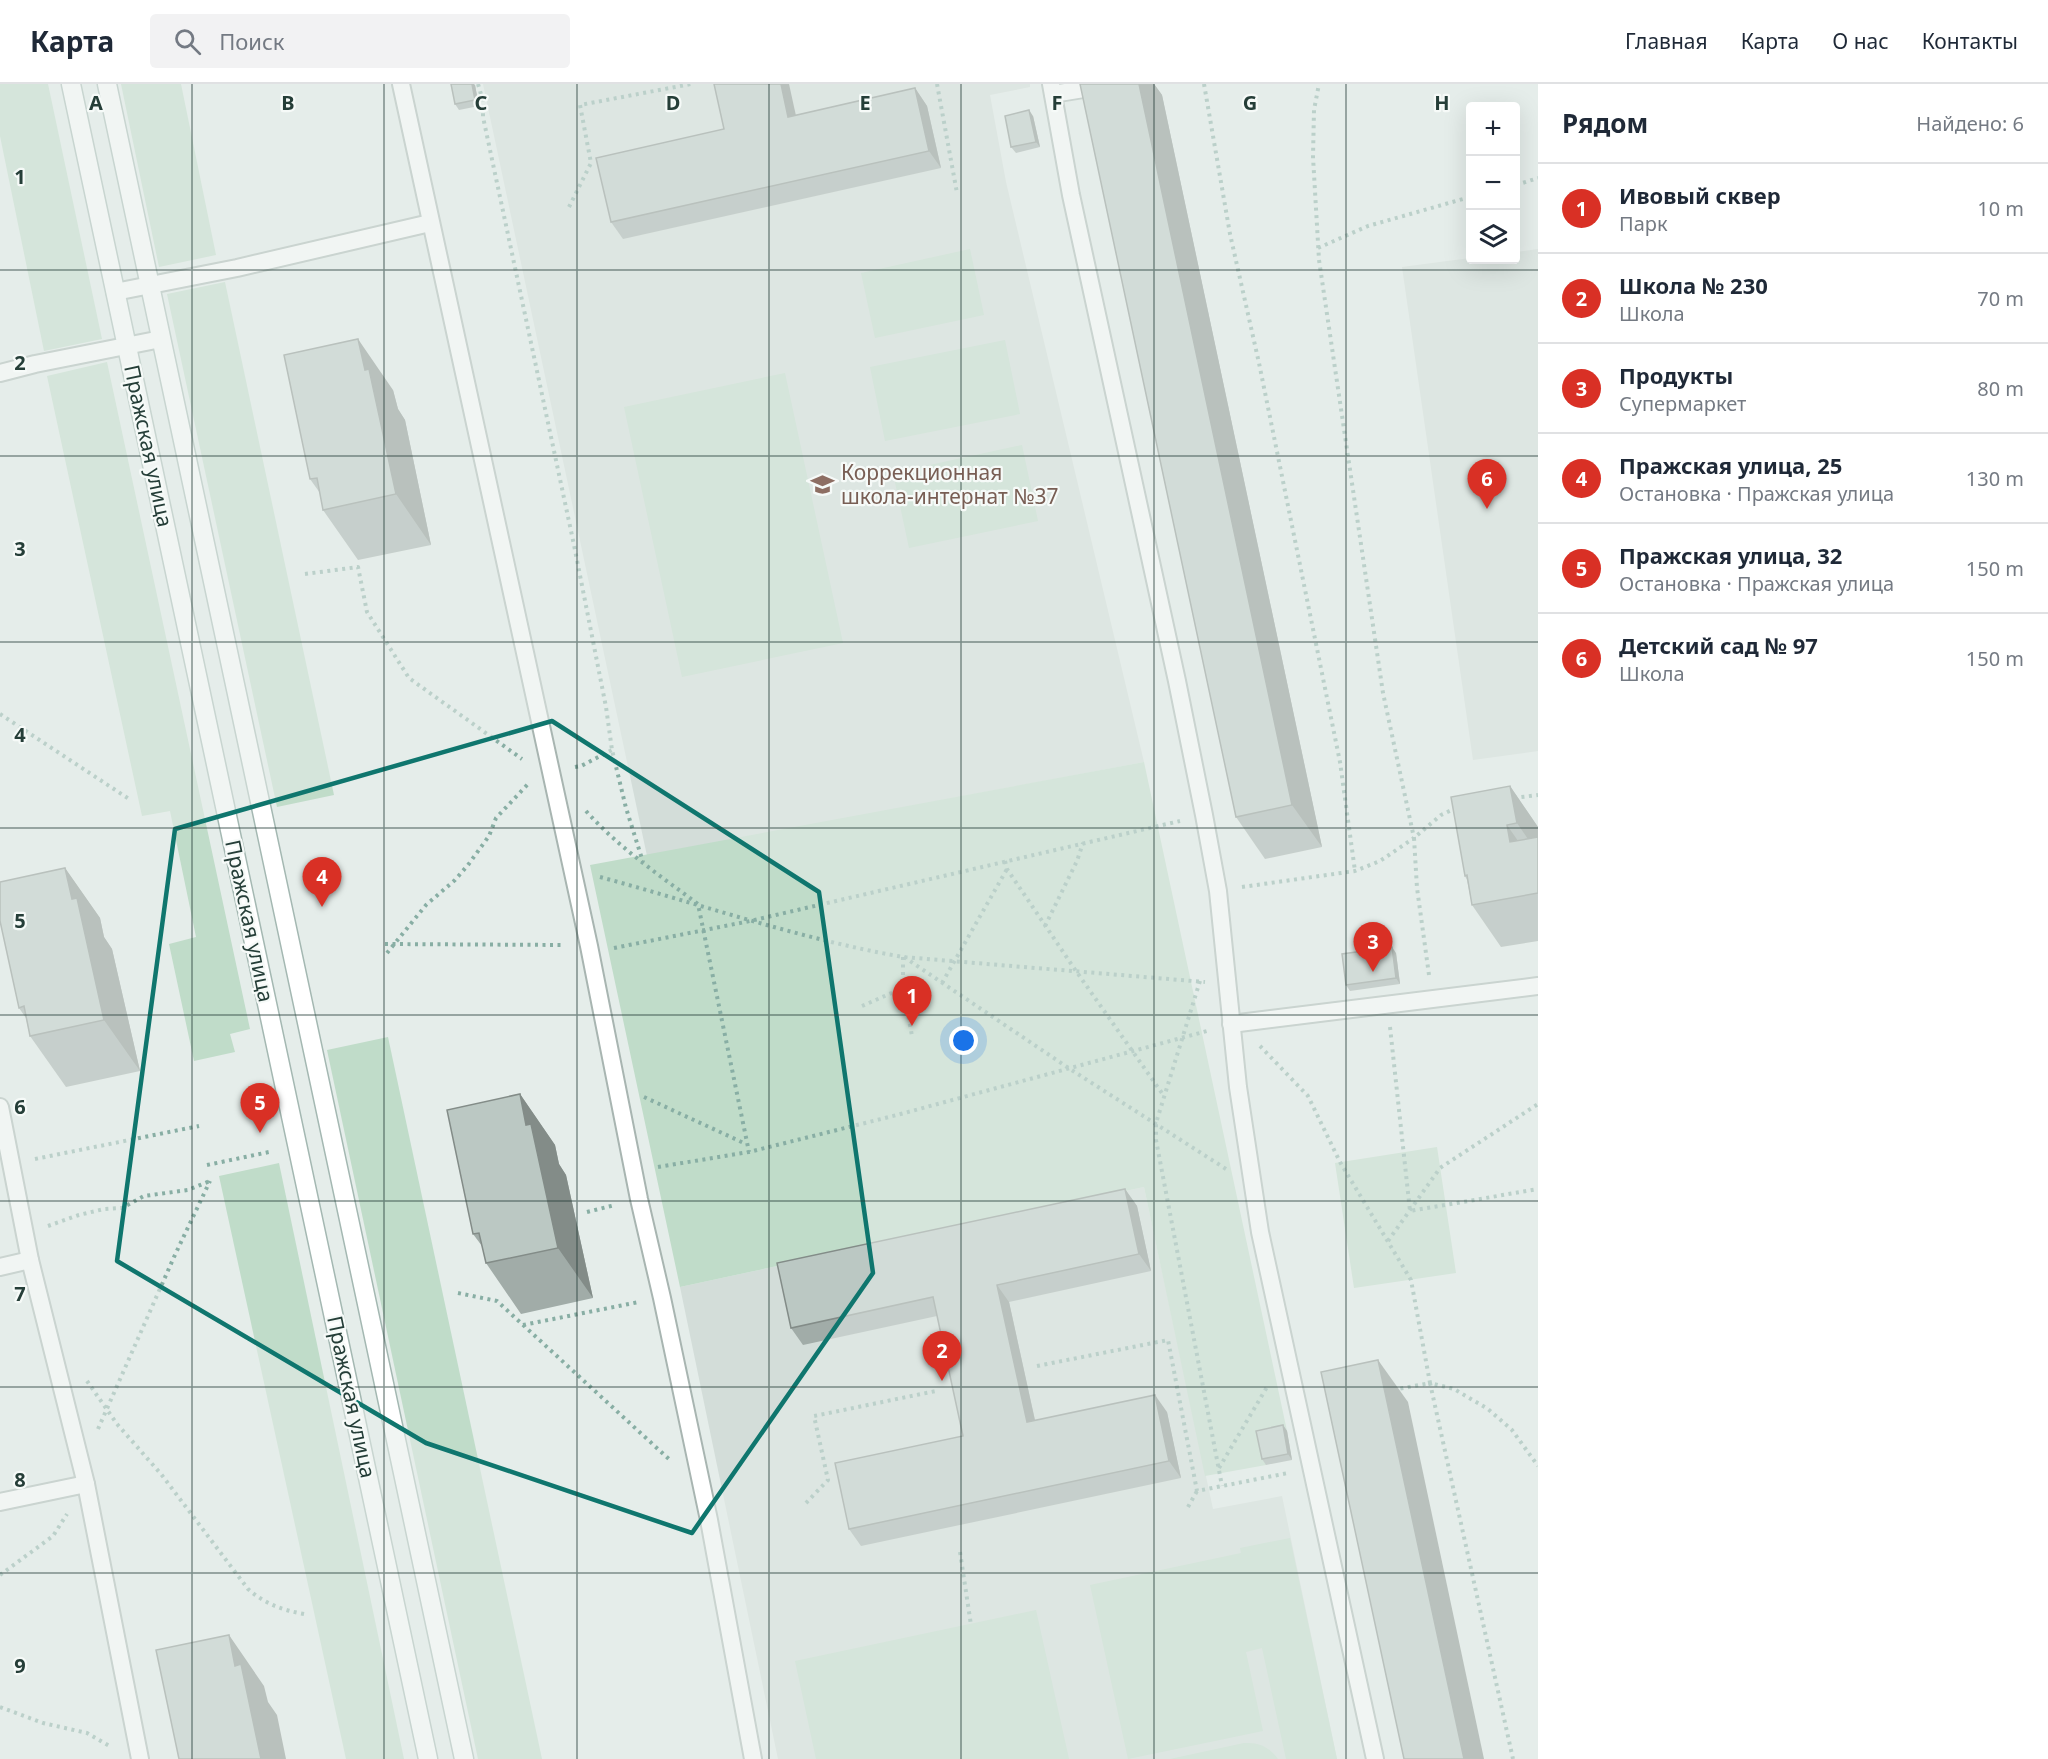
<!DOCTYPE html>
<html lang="ru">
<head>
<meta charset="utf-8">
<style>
	:root { --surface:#fff; --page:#f2f2f3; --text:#1f2937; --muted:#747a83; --line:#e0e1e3; --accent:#d93025 }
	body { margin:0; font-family:"Noto Sans",sans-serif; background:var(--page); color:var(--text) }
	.controls { position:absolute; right:18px; top:18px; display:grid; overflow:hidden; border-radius:6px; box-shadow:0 6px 24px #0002 }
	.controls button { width:54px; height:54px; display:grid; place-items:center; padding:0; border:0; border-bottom:2px solid var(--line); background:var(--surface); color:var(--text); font:30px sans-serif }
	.you { position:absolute; left:964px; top:957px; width:21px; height:21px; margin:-15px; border:4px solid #fff; border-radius:50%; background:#1a73e8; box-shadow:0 0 0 9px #1a73e833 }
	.badge { display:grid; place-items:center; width:39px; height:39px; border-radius:50%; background:var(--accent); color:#fff; font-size:20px; font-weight:700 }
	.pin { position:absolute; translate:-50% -50px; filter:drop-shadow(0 2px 3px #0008) }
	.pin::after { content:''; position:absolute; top:32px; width:21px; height:18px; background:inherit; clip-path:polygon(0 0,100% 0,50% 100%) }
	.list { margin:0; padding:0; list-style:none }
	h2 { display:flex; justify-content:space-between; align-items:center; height:78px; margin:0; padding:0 24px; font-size:26px }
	h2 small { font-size:20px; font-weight:400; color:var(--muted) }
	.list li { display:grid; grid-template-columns:39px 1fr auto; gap:18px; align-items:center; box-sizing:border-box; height:90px; padding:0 24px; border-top:2px solid var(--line) }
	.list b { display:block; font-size:22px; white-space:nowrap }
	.list p { margin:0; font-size:20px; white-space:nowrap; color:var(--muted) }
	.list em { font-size:20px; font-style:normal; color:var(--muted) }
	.icon { flex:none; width:33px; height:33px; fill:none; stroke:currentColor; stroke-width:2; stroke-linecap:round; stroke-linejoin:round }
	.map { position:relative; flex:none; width:1538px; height:1675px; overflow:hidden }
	header { display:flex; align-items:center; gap:36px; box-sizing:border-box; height:84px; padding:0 30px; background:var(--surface); border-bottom:2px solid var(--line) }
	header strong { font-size:28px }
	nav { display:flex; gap:33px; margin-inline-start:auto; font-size:21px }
	.search { width:420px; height:54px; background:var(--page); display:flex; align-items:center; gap:15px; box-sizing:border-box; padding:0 21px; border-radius:6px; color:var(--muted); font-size:22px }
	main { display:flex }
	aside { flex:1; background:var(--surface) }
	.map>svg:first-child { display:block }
	.built { fill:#d3ddd9 }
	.green { fill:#c0dcc9 }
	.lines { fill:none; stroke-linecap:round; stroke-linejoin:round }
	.lane-casing { stroke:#a8b5b1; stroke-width:20 }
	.secondary-casing { stroke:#a4b8b2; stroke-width:21 }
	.path { stroke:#88aea4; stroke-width:4; stroke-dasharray:3 4.5; stroke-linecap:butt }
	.lane { stroke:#fff; stroke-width:16 }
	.secondary { stroke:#fff; stroke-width:18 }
	.wall { fill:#a1aca8 }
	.shaded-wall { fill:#838c88 }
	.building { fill:#bbc8c3; stroke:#838c88; stroke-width:1.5 }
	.marked { fill:none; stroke:#0f766e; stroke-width:4.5; stroke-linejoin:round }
	.grid { fill:none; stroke:#253e38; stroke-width:1.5; stroke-opacity:0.55 }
	.labels { text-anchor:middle; stroke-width:4.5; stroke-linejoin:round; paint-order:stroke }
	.street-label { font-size:21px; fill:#253e38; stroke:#f6faf8 }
	.education-label { font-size:21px; fill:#785e54; stroke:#f6faf8; text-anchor:start }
	.grid-label { font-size:20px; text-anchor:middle; font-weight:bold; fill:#253e38; stroke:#f6faf8; stroke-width:4.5; stroke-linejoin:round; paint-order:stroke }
</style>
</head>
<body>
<header>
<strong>Карта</strong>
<div class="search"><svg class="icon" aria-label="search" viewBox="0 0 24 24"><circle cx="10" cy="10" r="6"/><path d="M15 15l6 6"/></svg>Поиск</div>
<nav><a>Главная</a><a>Карта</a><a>О нас</a><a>Контакты</a></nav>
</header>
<main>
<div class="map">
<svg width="1538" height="1675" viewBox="0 0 1538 1675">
	<rect width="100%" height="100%" fill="#e5edea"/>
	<g class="built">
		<polygon points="483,0 1030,0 1030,3 990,11 1006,98 1144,678 647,772"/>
		<polygon points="1538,165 1538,667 1473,676 1402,183 1470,174 1470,176 1516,176 1516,168"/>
		<polygon points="1144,1103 1213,1425 1282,1412 1337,1675 778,1675 680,1203"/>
	</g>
	<g class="green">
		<polygon points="0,0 48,0 102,255 44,267 0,52"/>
		<polygon points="121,0 181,0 216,171 159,183"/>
		<polygon points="970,165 984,231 875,254 861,189"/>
		<polygon points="225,198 334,711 277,723 167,210"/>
		<polygon points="1005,256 1020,330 885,357 870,283"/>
		<polygon points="107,278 250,945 230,950 235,968 194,977 169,860 196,853 170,727 142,732 47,292"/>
		<polygon points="785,289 843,559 682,593 624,323"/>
		<polygon points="1022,361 1038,437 909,464 893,389"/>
		<polygon points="1144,678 1287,1347 1266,1381 1205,1392 1144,1103 680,1203 590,781"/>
		<polygon points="388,953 542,1675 478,1675 327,966"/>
		<polygon points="1437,1063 1456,1189 1354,1204 1335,1079"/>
		<polygon points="279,1079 404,1675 346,1675 219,1092"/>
		<polygon points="1290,1454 1337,1675 1286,1675 1262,1564 1246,1568 1263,1647 1128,1675 1090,1501 1241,1469 1240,1464"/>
		<polygon points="1036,1526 1069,1675 816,1675 795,1577"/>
		<path d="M1244 1659C1259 1658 1269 1663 1278 1675H1170Z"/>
	</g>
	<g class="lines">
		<defs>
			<g id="lane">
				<polyline points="401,0 589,862 639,1115 662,1214 709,1436 753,1675"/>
				<polyline points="1051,0 1071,111 1177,597 1204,731 1218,807 1238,1003 1260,1148 1375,1675"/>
				<polyline points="1053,10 1114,0"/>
				<polyline points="115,208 237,184 430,139"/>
				<polyline points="0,289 35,280 161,255"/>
				<polyline points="1231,940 1538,902"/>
				<polyline points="0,1023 30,1176 86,1400 140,1675"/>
				<polyline points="0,1183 30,1176"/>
				<polyline points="0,1418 86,1400"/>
			</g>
			<g id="secondary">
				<polyline points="71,0 428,1675"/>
				<polyline points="107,0 464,1675"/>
			</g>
		</defs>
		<use href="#lane" class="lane-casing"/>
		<use href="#secondary" class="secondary-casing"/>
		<g class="path">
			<polyline points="478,0 483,17 483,33 574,461 606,623 612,666 626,724 643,778"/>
			<polyline points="937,0 957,109"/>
			<polyline points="1204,0 1230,150 1259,279 1340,678 1355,787"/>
			<polyline points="1516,101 1538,94"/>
			<polyline points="569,123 591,79 580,21 691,0"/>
			<polyline points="1318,164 1368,142 1470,113"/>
			<polyline points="305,490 358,483 367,528 409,594 522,675"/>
			<polyline points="0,630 129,715"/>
			<polyline points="575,683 581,682 612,666"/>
			<polyline points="1514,714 1538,711"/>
			<path d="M586 727C618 763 659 791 698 820L749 1068"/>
			<polyline points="1005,777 1007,785 1076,887 1164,1012"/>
			<path d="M600 793C700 820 800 855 903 873L1205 898"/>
			<polyline points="1242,803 1355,787 1380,777 1414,754 1383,609 1319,176 1313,73 1314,26 1319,0"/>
			<polyline points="1045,842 1077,777 1083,759"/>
			<polyline points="385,860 565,861"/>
			<polyline points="614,864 750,837 1180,737"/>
			<polyline points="387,869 426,821 455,796 468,781 489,752 496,734 529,699"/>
			<polyline points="903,873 903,904 912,952"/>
			<polyline points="904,873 1070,985 1226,1085"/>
			<polyline points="1429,891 1417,804 1414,754 1441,731 1456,724"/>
			<polyline points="1200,897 1156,1039 1156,1056 1222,1402"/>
			<polyline points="942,899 1007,785"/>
			<polyline points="862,922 903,904"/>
			<polyline points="1390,943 1410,1127 1538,1105"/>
			<polyline points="1260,962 1308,1012 1340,1078 1411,1196 1430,1299 1454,1305 1488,1325 1512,1346 1538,1382"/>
			<polyline points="644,1013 746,1060"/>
			<polyline points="35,1075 199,1042"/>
			<polyline points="207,1081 269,1068"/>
			<polyline points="658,1083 749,1068 897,1031 1207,947"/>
			<polyline points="587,1128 615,1121"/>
			<polyline points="48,1142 79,1131 104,1125 122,1124 144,1112 188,1106 210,1097"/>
			<polyline points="1388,1157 1440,1084 1538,1020"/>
			<polyline points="458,1209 497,1217 671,1377"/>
			<polyline points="523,1241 639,1218"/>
			<polyline points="1037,1282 1168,1256 1197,1407 1288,1389"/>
			<path d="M87 1297 117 1340 161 1390 248 1505C265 1520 282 1526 304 1530"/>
			<polyline points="1393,1306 1430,1299 1513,1675"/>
			<polyline points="98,1345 174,1173 210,1097"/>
			<polyline points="1219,1384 1267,1303"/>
			<polyline points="806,1419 828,1396 814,1332 936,1307"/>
			<polyline points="1188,1423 1197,1407"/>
			<polyline points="960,1468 971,1541"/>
			<polyline points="0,1491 53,1452 67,1430"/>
			<polyline points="0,1623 43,1639 87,1649 111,1663"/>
		</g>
		<use href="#lane" class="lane"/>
		<use href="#secondary" class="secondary"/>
	</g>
	<g class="wall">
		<polygon points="1080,0 1154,0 1162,11 1322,763 1265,775 1236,733"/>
		<polygon points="475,1 479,22 459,26 455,20"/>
		<polygon points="915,4 927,22 941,84 623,155 611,138 796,31"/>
		<polygon points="1033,32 1040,63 1016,69 1011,63"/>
		<polygon points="393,306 398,325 405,336 431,461 358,476 323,426 320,409 310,395"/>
		<polygon points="1510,702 1538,743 1538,857 1501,863 1472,821 1467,796 1465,792"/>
		<polygon points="65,784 100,834 104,853 112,865 140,987 66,1003 30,952 26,934 19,924"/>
		<polygon points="1396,869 1400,900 1350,907 1346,901"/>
		<polygon points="520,1010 555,1061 559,1080 566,1091 593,1214 521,1230 486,1179 482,1162 473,1150"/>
		<polygon points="1125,1105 1137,1122 1151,1187 1009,1218 1035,1336 1167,1328 1181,1394 861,1462 849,1445 963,1352 937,1232 803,1261 791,1244"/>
		<polygon points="1283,1341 1287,1347 1292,1376 1266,1381 1262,1375"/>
	</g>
	<g class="shaded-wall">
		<polygon points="472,0 474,0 475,1 479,22 475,16"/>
		<polygon points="781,0 789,0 800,50 788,33"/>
		<polygon points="1139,0 1154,0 1162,11 1322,763 1292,721"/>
		<polygon points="915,4 927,22 941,84 929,67"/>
		<polygon points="1029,26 1033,32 1040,63 1036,58"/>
		<polygon points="358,255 393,306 398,325 405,336 431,461 396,410 365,286"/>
		<polygon points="1510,702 1538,743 1538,770 1517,739"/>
		<polygon points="1507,741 1536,783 1510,758"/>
		<polygon points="65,784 100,834 104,853 112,865 140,987 104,936 72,815"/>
		<polygon points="1392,863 1396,869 1400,900 1396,894"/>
		<polygon points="520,1010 555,1061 559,1080 566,1091 593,1214 558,1164 526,1041"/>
		<polygon points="1125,1105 1137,1122 1151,1187 1139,1170"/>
		<polygon points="997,1201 1009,1218 1039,1355 1027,1338"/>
		<polygon points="1378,1276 1408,1318 1484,1675 1464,1675"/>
		<polygon points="1155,1311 1167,1328 1181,1394 1169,1377"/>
		<polygon points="1283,1341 1287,1347 1292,1376 1288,1370"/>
		<polygon points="229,1551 264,1602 268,1618 277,1631 286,1675 261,1675 235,1582"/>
	</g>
	<g class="building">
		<polygon points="451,0 472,0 475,16 455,20"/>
		<polygon points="714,0 781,0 788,33 915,4 929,67 611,138 596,74 724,45"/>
		<polygon points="1080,0 1139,0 1292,721 1236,733"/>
		<polygon points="1029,26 1036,58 1011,63 1005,32"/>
		<polygon points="358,255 365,286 369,285 396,410 323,426 317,394 310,395 284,271"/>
		<polygon points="1510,702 1517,739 1507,741 1510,758 1538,753 1538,809 1472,821 1467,791 1465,792 1451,713"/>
		<polygon points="65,784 72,815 77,814 104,936 30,952 24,922 19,924 0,837 0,798"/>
		<polygon points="1392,863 1396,894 1346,901 1342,870"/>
		<polygon points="520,1010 526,1041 531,1040 558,1164 486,1179 479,1149 473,1150 447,1026"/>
		<polygon points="1125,1105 1139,1170 997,1201 1027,1338 1155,1311 1169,1377 849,1445 835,1379 963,1352 933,1213 791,1244 777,1179"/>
		<polygon points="1378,1276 1464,1675 1404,1675 1321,1288"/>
		<polygon points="1283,1341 1288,1370 1262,1375 1256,1347"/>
		<polygon points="229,1551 235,1582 241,1580 261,1675 179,1675 156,1566"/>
	</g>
	<path d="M0 0H1538V1675H0ZM552 637 819 808 873 1189 692 1449 426 1359 117 1177 175 745Z" fill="#e5edea" fill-opacity=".55" fill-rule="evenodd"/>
	<path class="marked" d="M552 637 819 808 873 1189 692 1449 426 1359 117 1177 175 745Z"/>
	<path class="grid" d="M192 0V1675M384 0V1675M577 0V1675M769 0V1675M961 0V1675M1154 0V1675M1346 0V1675M0 186H1538M0 372H1538M0 558H1538M0 744H1538M0 931H1538M0 1117H1538M0 1303H1538M0 1489H1538"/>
	<defs>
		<symbol id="school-bare" viewBox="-9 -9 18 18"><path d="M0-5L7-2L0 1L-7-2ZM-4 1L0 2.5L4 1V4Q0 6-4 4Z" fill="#8d6e63" stroke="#f6faf8" stroke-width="2.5" paint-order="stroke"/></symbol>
	</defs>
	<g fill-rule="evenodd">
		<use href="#school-bare" x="806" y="384" width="33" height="33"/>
	</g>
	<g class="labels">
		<g class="street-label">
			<text transform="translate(148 362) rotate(78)" y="7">Пражская улица</text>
			<text transform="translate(249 837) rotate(78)" y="7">Пражская улица</text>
			<text transform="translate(351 1313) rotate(78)" y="7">Пражская улица</text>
		</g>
		<g class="education-label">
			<text x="841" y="396">Коррекционная<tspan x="841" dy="24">школа-интернат №37</tspan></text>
		</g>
	</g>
	<g class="grid-label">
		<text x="96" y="26">A</text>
		<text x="288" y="26">B</text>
		<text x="481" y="26">C</text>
		<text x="673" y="26">D</text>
		<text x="865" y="26">E</text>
		<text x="1057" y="26">F</text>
		<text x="1250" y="26">G</text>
		<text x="1442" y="26">H</text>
		<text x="20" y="100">1</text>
		<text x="20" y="286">2</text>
		<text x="20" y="472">3</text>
		<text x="20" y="658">4</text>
		<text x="20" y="844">5</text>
		<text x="20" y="1030">6</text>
		<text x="20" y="1217">7</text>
		<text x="20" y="1403">8</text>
		<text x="20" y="1589">9</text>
	</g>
</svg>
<div class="controls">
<button>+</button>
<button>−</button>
<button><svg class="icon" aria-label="layers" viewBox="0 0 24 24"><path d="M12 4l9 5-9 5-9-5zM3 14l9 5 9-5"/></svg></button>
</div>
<div class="you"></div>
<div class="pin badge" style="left:912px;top:942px">1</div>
<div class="pin badge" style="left:942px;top:1297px">2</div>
<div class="pin badge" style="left:1373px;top:888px">3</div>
<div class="pin badge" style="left:322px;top:823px">4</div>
<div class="pin badge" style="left:260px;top:1049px">5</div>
<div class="pin badge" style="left:1487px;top:425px">6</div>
</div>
<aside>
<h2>Рядом<small>Найдено: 6</small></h2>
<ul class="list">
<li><span class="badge">1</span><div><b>Ивовый сквер</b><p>Парк</p></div><em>10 m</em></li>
<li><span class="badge">2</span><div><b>Школа № 230</b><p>Школа</p></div><em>70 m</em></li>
<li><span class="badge">3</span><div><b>Продукты</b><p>Супермаркет</p></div><em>80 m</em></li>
<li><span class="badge">4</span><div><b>Пражская улица, 25</b><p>Остановка · Пражская улица</p></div><em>130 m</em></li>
<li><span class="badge">5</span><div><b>Пражская улица, 32</b><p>Остановка · Пражская улица</p></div><em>150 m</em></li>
<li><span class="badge">6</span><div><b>Детский сад № 97</b><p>Школа</p></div><em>150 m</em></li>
</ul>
</aside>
</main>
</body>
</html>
